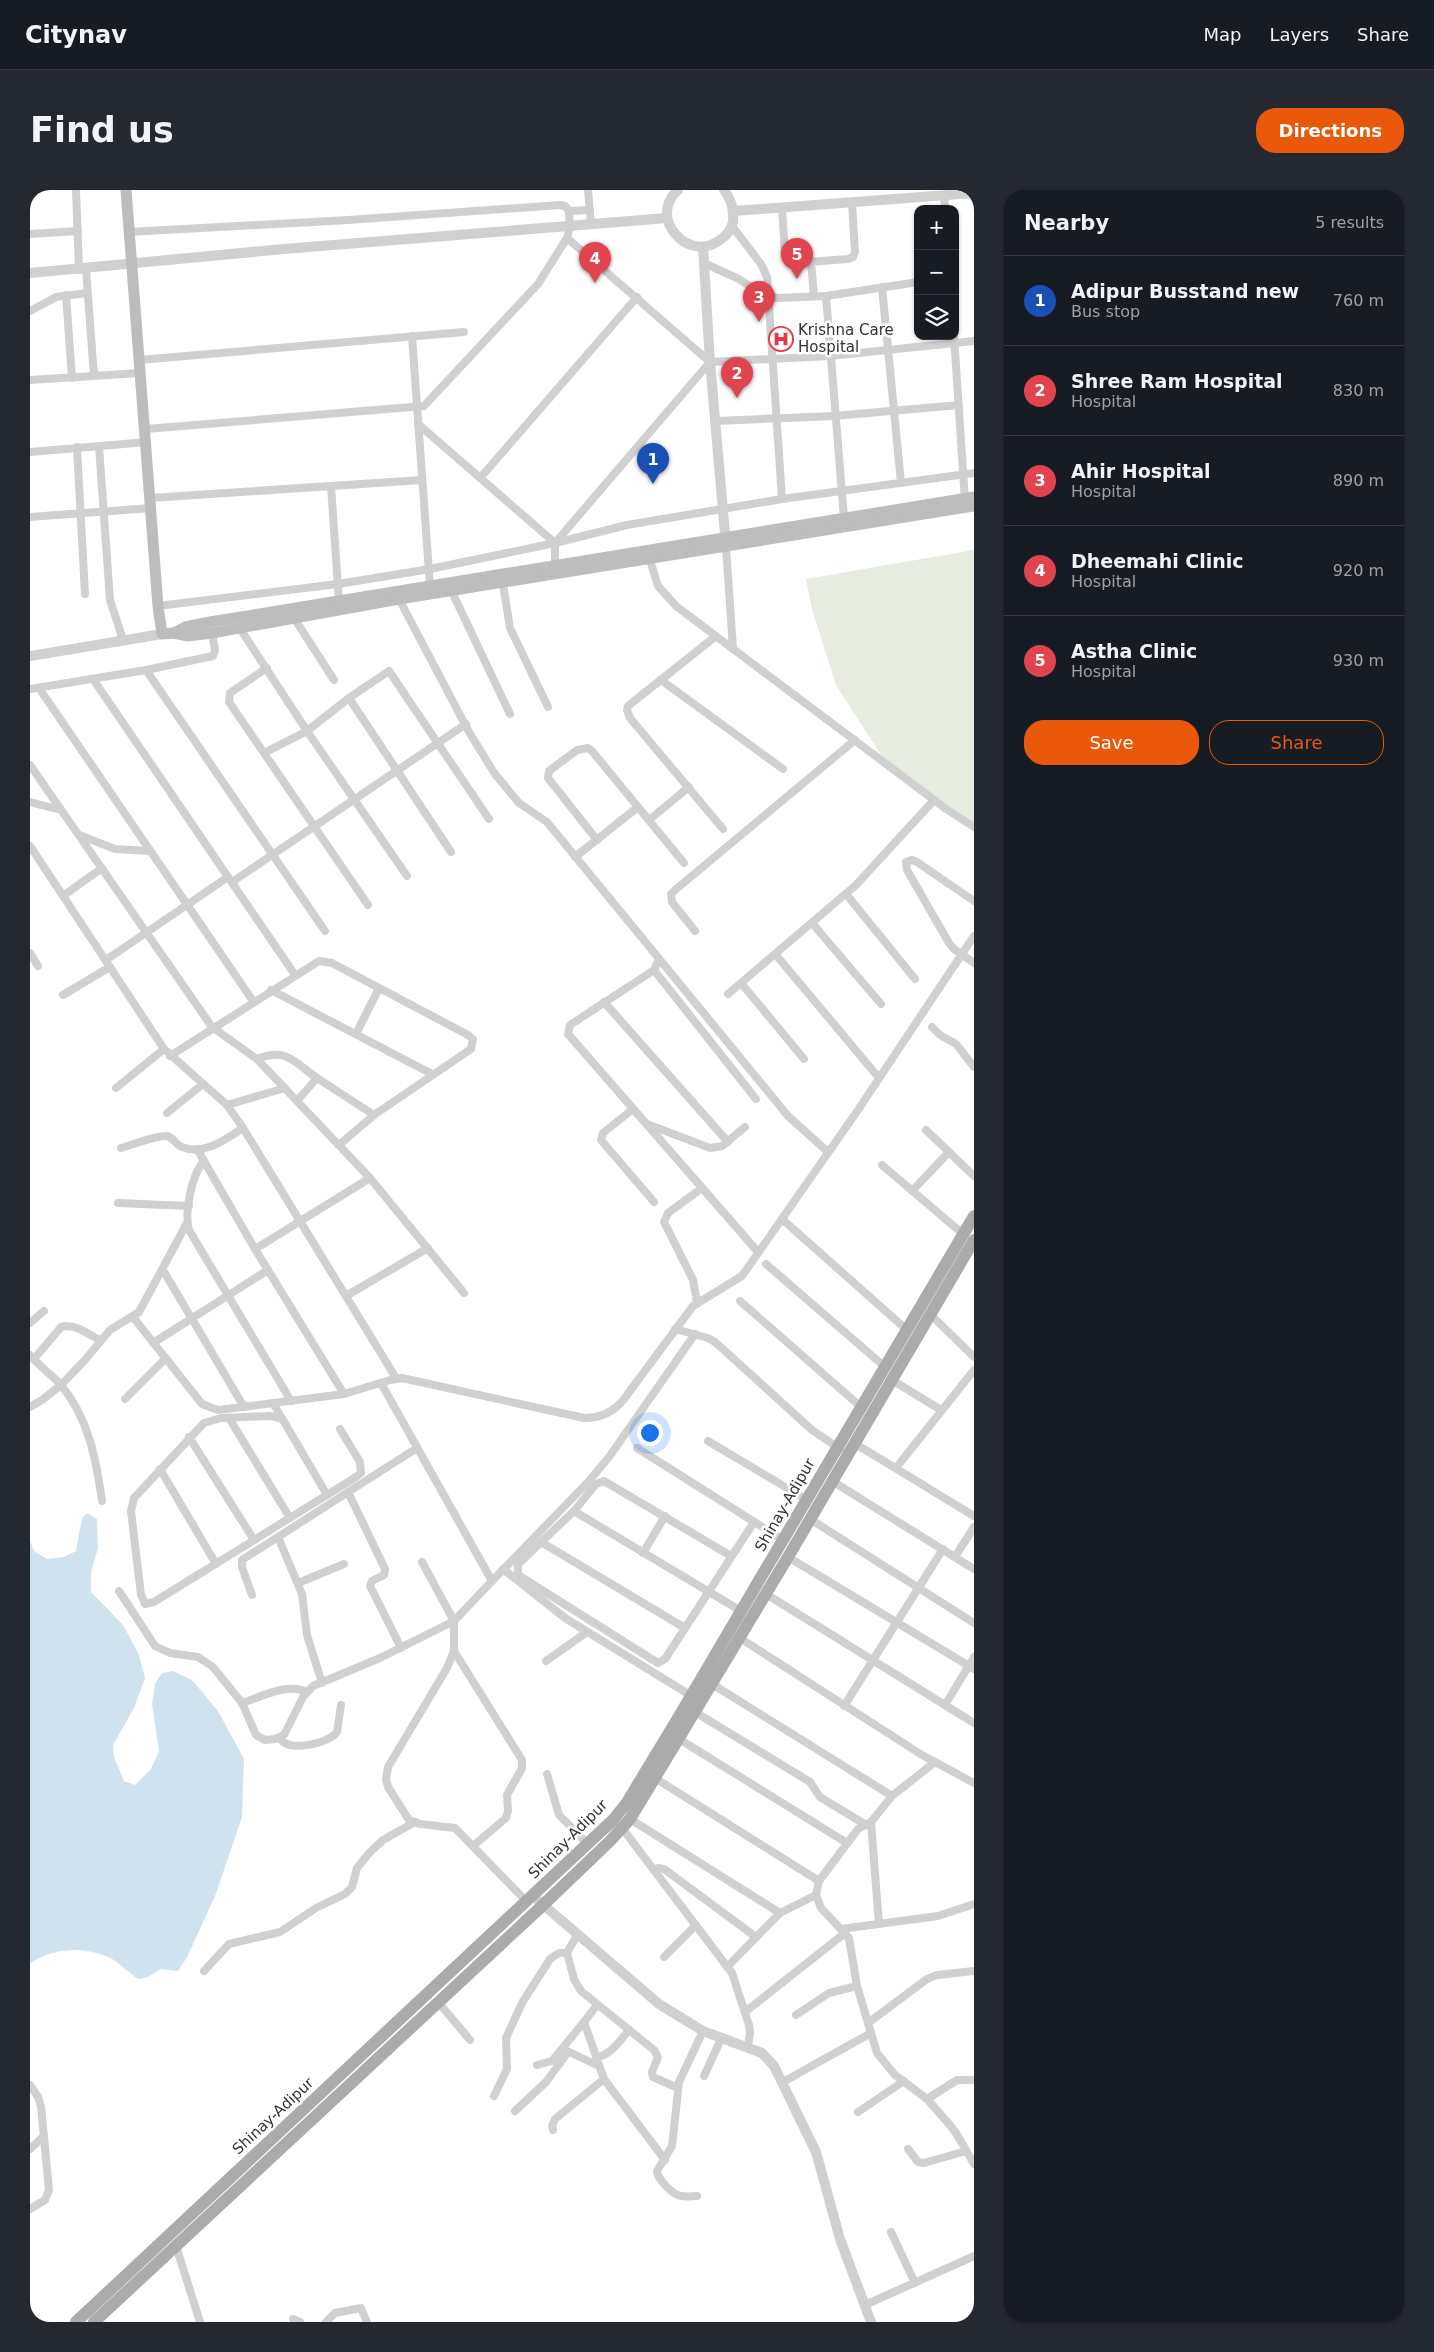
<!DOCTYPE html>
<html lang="en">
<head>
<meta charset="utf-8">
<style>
	:root { --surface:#171b24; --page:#242831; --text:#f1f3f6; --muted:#9ea1a6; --line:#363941; --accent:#ea580c }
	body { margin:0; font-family:"DejaVu Sans",sans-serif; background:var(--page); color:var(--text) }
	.controls { position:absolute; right:15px; top:15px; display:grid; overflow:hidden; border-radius:10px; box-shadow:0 1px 4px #0004 }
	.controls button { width:45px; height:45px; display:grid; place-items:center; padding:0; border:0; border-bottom:1px solid var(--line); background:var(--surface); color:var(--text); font:25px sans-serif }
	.you { position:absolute; left:619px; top:1242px; width:18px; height:18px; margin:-12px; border:4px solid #fff; border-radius:50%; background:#1a73e8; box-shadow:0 0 0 8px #1a73e833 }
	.badge { display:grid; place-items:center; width:32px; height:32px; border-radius:50%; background:var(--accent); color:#fff; font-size:16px; font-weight:700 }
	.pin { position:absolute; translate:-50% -41px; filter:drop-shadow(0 1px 2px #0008) }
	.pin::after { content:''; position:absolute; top:26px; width:18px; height:15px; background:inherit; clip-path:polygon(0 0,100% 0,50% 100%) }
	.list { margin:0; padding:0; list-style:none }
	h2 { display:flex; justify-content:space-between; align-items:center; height:65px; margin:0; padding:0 20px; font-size:21px }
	h2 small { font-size:16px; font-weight:400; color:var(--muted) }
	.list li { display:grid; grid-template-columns:32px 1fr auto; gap:15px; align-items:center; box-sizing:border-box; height:90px; padding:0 20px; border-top:1px solid var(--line) }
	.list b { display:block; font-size:19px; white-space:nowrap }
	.list p { margin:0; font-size:16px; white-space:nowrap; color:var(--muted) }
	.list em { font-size:16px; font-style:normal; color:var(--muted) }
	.actions { display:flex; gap:10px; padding:15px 20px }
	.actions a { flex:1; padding:11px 0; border:1px solid var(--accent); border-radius:20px; text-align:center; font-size:18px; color:var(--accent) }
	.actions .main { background:var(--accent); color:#fff }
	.icon { flex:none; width:28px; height:28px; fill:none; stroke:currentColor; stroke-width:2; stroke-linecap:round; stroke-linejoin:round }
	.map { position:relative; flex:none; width:944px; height:2132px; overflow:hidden; border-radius:20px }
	header { display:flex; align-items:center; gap:30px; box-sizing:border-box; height:70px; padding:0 25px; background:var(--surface); border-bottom:1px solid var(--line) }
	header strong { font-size:24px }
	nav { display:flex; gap:28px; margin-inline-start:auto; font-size:18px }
	.intro { display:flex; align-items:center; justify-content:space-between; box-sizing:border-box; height:120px; padding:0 30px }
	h1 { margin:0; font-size:35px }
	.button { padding:12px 22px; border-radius:20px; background:var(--accent); color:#fff; font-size:18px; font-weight:700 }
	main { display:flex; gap:30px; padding:0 30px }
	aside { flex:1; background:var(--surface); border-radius:20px; box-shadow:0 1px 4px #0004 }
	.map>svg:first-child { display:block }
	.green { fill:#e6ecdf }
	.water { fill:#cfe2ee }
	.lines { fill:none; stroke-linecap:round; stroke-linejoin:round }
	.minor { stroke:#d0d0d0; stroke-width:8 }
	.tertiary { stroke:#d0d0d0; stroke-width:10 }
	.secondary { stroke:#bdbdbd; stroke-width:11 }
	.primary { stroke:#ababab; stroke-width:12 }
	.labels { text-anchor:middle; stroke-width:5; stroke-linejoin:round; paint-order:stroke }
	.poi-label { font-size:15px; fill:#333; stroke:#fff; text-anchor:start }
	.street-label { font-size:15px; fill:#333; stroke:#fff }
</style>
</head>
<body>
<header>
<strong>Citynav</strong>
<nav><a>Map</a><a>Layers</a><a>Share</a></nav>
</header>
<div class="intro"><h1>Find us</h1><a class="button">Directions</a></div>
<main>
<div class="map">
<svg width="944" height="2132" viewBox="0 0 944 2132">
	<rect width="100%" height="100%" fill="#fff"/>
	<polygon class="green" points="944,360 944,638 860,579 806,495 782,419 776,389"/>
	<path class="water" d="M57 1323 67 1329 68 1358 61 1382V1402L93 1435 109 1465 115 1488 104 1518 83 1555 84 1567 94 1591 105 1595 121 1579 129 1561 122 1514 125 1494 132 1483 143 1481 162 1490 188 1521 214 1569 212 1627 204 1651 185 1706 157 1767 148 1781 131 1779 118 1787 108 1789C98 1782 87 1770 76 1766 48 1756 25 1759 0 1773V1351L4 1361 17 1369 34 1367 46 1361 52 1328Z"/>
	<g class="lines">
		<g class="minor">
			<polyline points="46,0 49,80"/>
			<polyline points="558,0 561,34"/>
			<polyline points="914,6 915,19"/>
			<polyline points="752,18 755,65 758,70 763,73 818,69 823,67 825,62 822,13"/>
			<polyline points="539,21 560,20"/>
			<polyline points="702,36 731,74 737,87 752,309"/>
			<polyline points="99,42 318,30 530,15 535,16 539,21 540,36 537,48 508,94 394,216 116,239"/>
			<polyline points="0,44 48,41"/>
			<polyline points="537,48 680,172 800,166 944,151"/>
			<polyline points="781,72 784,106"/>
			<polyline points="674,73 709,89 733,105 748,108 796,106 888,92"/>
			<polyline points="56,79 64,186"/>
			<polyline points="852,97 871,293"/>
			<polyline points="36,105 42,188"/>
			<polyline points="796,106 814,328"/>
			<polyline points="0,121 26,107 57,103"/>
			<polyline points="382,146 400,396"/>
			<polyline points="924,146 935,311"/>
			<polyline points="109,170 434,142"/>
			<polyline points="0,190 110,183"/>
			<polyline points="685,231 804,226 929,215"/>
			<polyline points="388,234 525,353"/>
			<polyline points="69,256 80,410 93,450"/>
			<polyline points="47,257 55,404"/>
			<polyline points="0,262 117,252"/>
			<polyline points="451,287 607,107"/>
			<polyline points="301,296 309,411"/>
			<polyline points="120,308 392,290"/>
			<polyline points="0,327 121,318"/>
			<polyline points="696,357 703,459"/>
			<polyline points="620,370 628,396 646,416 916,619 944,637"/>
			<polyline points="525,376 525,353 680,172"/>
			<polyline points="473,394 480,438 518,517"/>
			<polyline points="422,402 480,524"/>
			<polyline points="369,409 439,542 465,584 489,613 517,632 758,926 798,962"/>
			<polyline points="128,416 308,394 400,379 525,353 597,335 752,309 944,283"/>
			<polyline points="264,428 304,490"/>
			<polyline points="209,437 277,541 377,686"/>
			<polyline points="686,446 598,516 597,520 600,528 693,639"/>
			<polyline points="237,478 200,503 199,512 338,715"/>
			<polyline points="116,480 183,466 185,460 182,443"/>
			<polyline points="63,489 265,785"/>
			<polyline points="631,490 753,579"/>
			<polyline points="9,498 223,811"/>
			<polyline points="0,499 116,480 295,741"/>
			<polyline points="319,508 421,662"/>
			<polyline points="234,563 277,541 319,508 359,481 459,629"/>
			<polyline points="0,575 182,837 227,869 340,988 434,1103"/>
			<polyline points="0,612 31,620"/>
			<polyline points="619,630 659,597"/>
			<polyline points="49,645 85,659 120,661"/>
			<polyline points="567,650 518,588 519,581 547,560 558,558 562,561 654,673"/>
			<polyline points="0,656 134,859 197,915 255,898"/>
			<polyline points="545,667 608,617"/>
			<polyline points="202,692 436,534"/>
			<polyline points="816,704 885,789"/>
			<polyline points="33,706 72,678"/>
			<polyline points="944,711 887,672 882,670 876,672 877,680 919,753 924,759 944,773"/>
			<polyline points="782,733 851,814"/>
			<polyline points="665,741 642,712 641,704 645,700 825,550"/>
			<polyline points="0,763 8,776"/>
			<polyline points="746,765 849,888"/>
			<polyline points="629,769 624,780 540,835 538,844 728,1062"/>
			<polyline points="76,770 198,687"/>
			<polyline points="624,780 726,909"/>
			<polyline points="711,793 774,869"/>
			<polyline points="241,800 402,884"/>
			<polyline points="698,804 826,695 904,610"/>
			<polyline points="33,805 80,777"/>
			<polyline points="574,812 698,952"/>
			<polyline points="902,837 910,845 926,854 944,877"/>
			<polyline points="326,844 349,798"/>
			<polyline points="140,866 289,771 302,773 438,845 443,849 441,859 344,925 287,888 267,911"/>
			<path d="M227 869C256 857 264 872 287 888"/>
			<polyline points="86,898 134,859"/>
			<polyline points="197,915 213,938 366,1188"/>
			<polyline points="603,919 573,943 571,950 624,1012"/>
			<polyline points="137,923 173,894"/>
			<polyline points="617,934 680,958 692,956 715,937"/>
			<polyline points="896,940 944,986"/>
			<polyline points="309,955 344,925"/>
			<path d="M91 958C102 955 126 945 137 946 143 947 146 955 152 957 175 966 195 949 213 938"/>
			<polyline points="167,959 225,1059 314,1204"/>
			<path d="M174 971C162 984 154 1022 159 1040L261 1211"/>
			<polyline points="852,975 933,1044"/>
			<polyline points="882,1001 919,962"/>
			<polyline points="88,1013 159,1016"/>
			<polyline points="752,1029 877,1140"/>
			<polyline points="225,1059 340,988"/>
			<polyline points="736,1074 855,1177"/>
			<polyline points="133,1080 214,1217"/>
			<polyline points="316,1106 398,1058"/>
			<polyline points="710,1111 831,1217"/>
			<polyline points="667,1112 663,1090 634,1032 638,1023 672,998"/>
			<polyline points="901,1125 944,1167"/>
			<path d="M103 1127 172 1214 188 1220 314 1204 360 1190 372 1188 554 1228C571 1228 584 1222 594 1209L663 1116 712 1086 828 920 944 746"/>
			<polyline points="0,1133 14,1121"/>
			<polyline points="645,1139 678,1148 685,1152 782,1240 810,1259"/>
			<polyline points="123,1153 238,1080"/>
			<path d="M0 1165C9 1176 21 1184 31 1195 59 1229 66 1269 72 1311"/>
			<path d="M4 1169 31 1137C43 1132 60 1145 71 1151"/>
			<polyline points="862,1190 911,1220"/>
			<polyline points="351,1193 462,1391 559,1291 579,1267 665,1144"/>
			<polyline points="95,1209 136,1168"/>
			<polyline points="243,1213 297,1305"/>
			<polyline points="0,1217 12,1210 31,1195 54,1171 80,1140 109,1122 157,1033"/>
			<polyline points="199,1228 260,1328"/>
			<polyline points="252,1229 241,1226 191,1228 174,1233 104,1308 101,1321 111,1405 115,1414 124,1412 326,1287 331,1283 330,1272 310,1239"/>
			<polyline points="159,1247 224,1350"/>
			<polyline points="678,1251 777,1310"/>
			<polyline points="824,1253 944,1326"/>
			<polyline points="607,1258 753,1350"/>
			<polyline points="866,1278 944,1180"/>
			<polyline points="130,1279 186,1374"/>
			<polyline points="802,1291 944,1379"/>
			<polyline points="318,1302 355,1379 354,1385 342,1391 340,1396 371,1458"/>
			<polyline points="544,1321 711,1421"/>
			<polyline points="780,1329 944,1433"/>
			<polyline points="248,1347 272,1404 277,1445 292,1493"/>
			<polyline points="511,1352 655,1438"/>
			<polyline points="613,1363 635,1326"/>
			<polyline points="701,1366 574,1291 566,1294 544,1321 488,1374 488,1385 628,1473 635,1469 724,1332"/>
			<polyline points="758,1367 944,1479"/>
			<polyline points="925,1367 944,1337"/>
			<polyline points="392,1372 424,1431 424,1461 417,1478 358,1577 356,1589 358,1597 379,1630 390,1634 425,1638 497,1712"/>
			<polyline points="473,1379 535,1428 660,1505"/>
			<polyline points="268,1393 314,1374"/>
			<polyline points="89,1401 125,1456 140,1463 168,1467 183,1477 212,1513 226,1545 235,1550 245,1549 254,1545 273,1507 283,1496 350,1468 424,1431 462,1391"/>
			<polyline points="736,1404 944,1533"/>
			<polyline points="222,1405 212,1377 212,1370 215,1368 387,1258"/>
			<polyline points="710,1448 892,1565 944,1593"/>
			<polyline points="424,1461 492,1570 492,1578 477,1605 478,1621 476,1628 443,1656"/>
			<polyline points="516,1471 557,1442"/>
			<polyline points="682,1494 862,1606"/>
			<path d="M212 1513C231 1507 257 1492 277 1502"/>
			<polyline points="915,1515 944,1467"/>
			<polyline points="814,1516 913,1359"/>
			<polyline points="665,1522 780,1592 790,1607 836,1635"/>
			<path d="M250 1548C257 1563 298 1554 307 1542L311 1515"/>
			<polyline points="649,1549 817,1653"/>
			<polyline points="905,1572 862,1606 841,1632 828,1639 789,1691 786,1705 791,1718 819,1748 827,1796 847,1863 865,1885 897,1909 919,1934 926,1943 944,1974"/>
			<polyline points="517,1584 529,1625 558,1654"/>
			<polyline points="625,1588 789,1691"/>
			<polyline points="600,1629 750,1723"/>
			<polyline points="841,1632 849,1734"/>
			<polyline points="592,1638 702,1783 719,1835 720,1843 718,1857"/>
			<polyline points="625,1681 628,1678 634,1679 726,1747"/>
			<polyline points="811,1739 908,1726 944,1714"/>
			<polyline points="547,1745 537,1763 544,1789 551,1801 624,1860 628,1867 622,1882 623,1887 648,1898"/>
			<polyline points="634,1767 666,1735"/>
			<polyline points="697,1777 750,1723 786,1705"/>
			<polyline points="174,1781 199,1754 250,1742 286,1718 315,1704 322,1697 327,1678 340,1662 353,1650 385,1632"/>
			<polyline points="408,1812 440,1850"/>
			<polyline points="567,1815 554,1832 574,1889 635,1970"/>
			<polyline points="715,1822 815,1743"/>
			<polyline points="766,1825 799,1803 827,1796"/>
			<polyline points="838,1833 897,1789 907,1785 944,1781"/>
			<polyline points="535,1860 569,1876"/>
			<path d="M566 1868C582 1864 589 1852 599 1840"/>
			<polyline points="507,1875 522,1871 554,1832"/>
			<polyline points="674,1886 692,1847"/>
			<polyline points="753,1892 841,1843"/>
			<polyline points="0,1895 8,1907 11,1916 19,2000 15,2010 0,2019"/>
			<polyline points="464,1906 477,1879 476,1848 492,1813 520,1769 529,1763 537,1763"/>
			<polyline points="897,1909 927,1890 944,1890"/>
			<polyline points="485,1921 516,1892 538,1862"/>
			<polyline points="828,1922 874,1891"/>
			<polyline points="523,1940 522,1936 525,1929 574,1889"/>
			<polyline points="0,1959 14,1946"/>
			<polyline points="878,1959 888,1972 894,1973 936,1961"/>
			<path d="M667 2006C662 2006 656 2007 651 2006 642 2004 628 1990 627 1981L642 1956 649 1892 673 1841"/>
			<polyline points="861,2042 885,2093"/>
			<polyline points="146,2056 170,2132"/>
			<polyline points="835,2115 944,2066"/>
			<polyline points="263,2129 270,2132"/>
			<polyline points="296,2132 305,2123 331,2118 337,2132"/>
		</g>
		<g class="tertiary">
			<path d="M648 0C617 27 658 74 690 50 696 46 701 40 703 32 704 20 702 10 694 0"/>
			<polyline points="704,21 944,3"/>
			<polyline points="673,57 680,172 696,355"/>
			<polyline points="0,83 254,59 637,28"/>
			<polyline points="0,466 132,444"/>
			<polyline points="503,1706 629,1814 673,1841 732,1863 744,1876 786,1962 810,2049 841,2132"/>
		</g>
		<g class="secondary">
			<polyline points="96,0 128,416 132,444 144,443 158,446 182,443 369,409 944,316"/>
			<polyline points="144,443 155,437 180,432 944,307"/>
		</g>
		<g class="primary">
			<polyline points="46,2132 583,1630 596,1614 648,1528 944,1026"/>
			<polyline points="64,2132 512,1716 580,1651 600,1629 758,1367 944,1050"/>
		</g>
	</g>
	<defs>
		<symbol id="hospital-ring" viewBox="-11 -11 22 22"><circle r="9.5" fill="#fff" stroke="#e63946" stroke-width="1.5"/><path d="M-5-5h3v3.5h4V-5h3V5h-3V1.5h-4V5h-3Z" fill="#e63946"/></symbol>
	</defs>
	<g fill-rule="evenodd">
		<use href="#hospital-ring" x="737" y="135" width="28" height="28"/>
	</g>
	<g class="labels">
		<g class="poi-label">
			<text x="768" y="145">Krishna Care<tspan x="768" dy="17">Hospital</tspan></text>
		</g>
		<g class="street-label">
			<text transform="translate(755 1315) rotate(-60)" y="5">Shinay-Adipur</text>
			<text transform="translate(538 1649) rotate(-45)" y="5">Shinay-Adipur</text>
			<text transform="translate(243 1926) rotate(-43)" y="5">Shinay-Adipur</text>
		</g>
	</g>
</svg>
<div class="controls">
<button>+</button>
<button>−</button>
<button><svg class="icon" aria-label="layers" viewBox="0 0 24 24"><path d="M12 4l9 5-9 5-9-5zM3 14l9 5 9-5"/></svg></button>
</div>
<div class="you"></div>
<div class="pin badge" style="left:623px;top:294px;background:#1a4fb4">1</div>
<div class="pin badge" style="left:707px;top:208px;background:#e0444e">2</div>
<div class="pin badge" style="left:729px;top:132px;background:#e0444e">3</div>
<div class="pin badge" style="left:565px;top:93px;background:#e0444e">4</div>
<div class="pin badge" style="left:767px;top:89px;background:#e0444e">5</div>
</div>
<aside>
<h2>Nearby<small>5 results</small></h2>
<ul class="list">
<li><span class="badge" style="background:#1a4fb4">1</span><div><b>Adipur Busstand new</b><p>Bus stop</p></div><em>760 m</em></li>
<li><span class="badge" style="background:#e0444e">2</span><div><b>Shree Ram Hospital</b><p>Hospital</p></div><em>830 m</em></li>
<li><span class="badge" style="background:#e0444e">3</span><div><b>Ahir Hospital</b><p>Hospital</p></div><em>890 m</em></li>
<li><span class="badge" style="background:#e0444e">4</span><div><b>Dheemahi Clinic</b><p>Hospital</p></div><em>920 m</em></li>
<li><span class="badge" style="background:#e0444e">5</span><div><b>Astha Clinic</b><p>Hospital</p></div><em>930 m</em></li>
</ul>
<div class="actions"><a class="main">Save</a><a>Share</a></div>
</aside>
</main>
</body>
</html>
